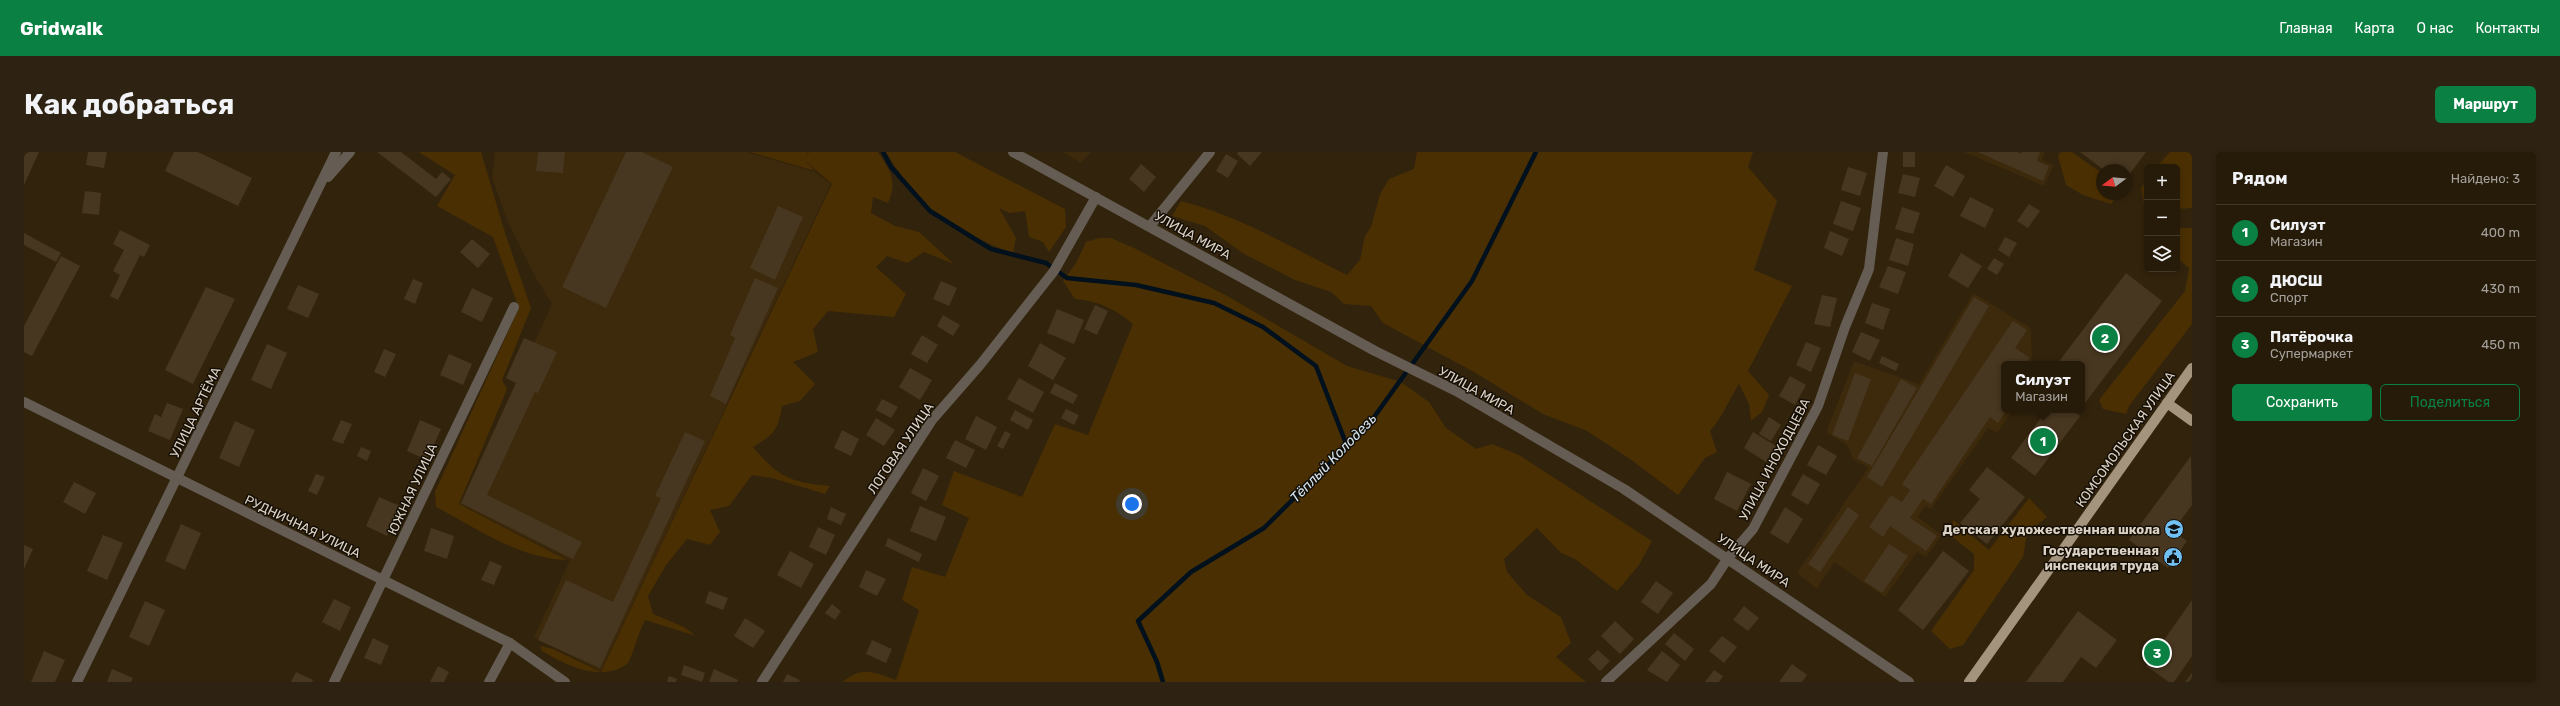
<!DOCTYPE html>
<html lang="ru">
<head>
<meta charset="utf-8">
<style>
	:root { --surface:#261a09; --page:#2e2312; --text:#f1f3f6; --muted:#a4a19c; --line:#42382a; --accent:#0b8043 }
	body { margin:0; font-family:Rubik,sans-serif; background:var(--page); color:var(--text) }
	.controls { position:absolute; right:12px; top:12px; display:grid; overflow:hidden; border-radius:6px; box-shadow:0 2px 6px #0003 }
	.controls button { width:36px; height:36px; display:grid; place-items:center; padding:0; border:0; border-bottom:1px solid var(--line); background:var(--surface); color:var(--text); font:20px sans-serif }
	.compass { position:absolute; left:2072px; top:12px; width:36px; height:36px; border-radius:50%; background:var(--surface); box-shadow:0 2px 6px #0003; rotate:254deg }
	.you { position:absolute; left:1108px; top:352px; width:14px; height:14px; margin:-10px; border:3px solid #fff; border-radius:50%; background:#1a73e8; box-shadow:0 0 0 6px #1a73e833 }
	.badge { display:grid; place-items:center; width:26px; height:26px; border-radius:50%; background:var(--accent); color:#fff; font-size:13px; font-weight:700 }
	.pin { position:absolute; translate:-50% -50%; border:2px solid #fff; box-shadow:0 1px 4px #0006 }
	.popup { position:absolute; left:1977px; top:209px; width:84px; height:52px; box-sizing:border-box; display:grid; place-content:center; border-radius:6px; background:var(--surface); filter:drop-shadow(0 1px 3px #0005); font-size:13px; white-space:nowrap; color:var(--muted) }
	.popup b { font-size:15px; color:var(--text) }
	.popup::after { content:''; position:absolute; left:50%; top:100%; margin-left:-8px; border:8px solid transparent; border-top-color:var(--surface) }
	.list { margin:0; padding:0; list-style:none }
	h2 { display:flex; justify-content:space-between; align-items:center; height:52px; margin:0; padding:0 16px; font-size:17px }
	h2 small { font-size:13px; font-weight:400; color:var(--muted) }
	.list li { display:grid; grid-template-columns:26px 1fr auto; gap:12px; align-items:center; box-sizing:border-box; height:56px; padding:0 16px; border-top:1px solid var(--line) }
	.list b { display:block; font-size:15px; white-space:nowrap }
	.list p { margin:0; font-size:13px; white-space:nowrap; color:var(--muted) }
	.list em { font-size:13px; font-style:normal; color:var(--muted) }
	.actions { display:flex; gap:8px; padding:12px 16px }
	.actions a { flex:1; padding:9px 0; border:1px solid var(--accent); border-radius:6px; text-align:center; font-size:14px; color:var(--accent) }
	.actions .main { background:var(--accent); color:#fff }
	.icon { flex:none; width:22px; height:22px; fill:none; stroke:currentColor; stroke-width:2; stroke-linecap:round; stroke-linejoin:round }
	.map { position:relative; flex:none; width:2168px; height:530px; overflow:hidden; border-radius:6px }
	header { display:flex; align-items:center; gap:24px; box-sizing:border-box; height:56px; padding:0 20px; background:var(--accent); color:#fff }
	header strong { font-size:19px }
	nav { display:flex; gap:22px; margin-inline-start:auto; font-size:14px }
	.intro { display:flex; align-items:center; justify-content:space-between; box-sizing:border-box; height:96px; padding:0 24px }
	h1 { margin:0; font-size:28px }
	.button { padding:10px 18px; border-radius:6px; background:var(--accent); color:#fff; font-size:14px; font-weight:700 }
	main { display:flex; gap:24px; padding:0 24px }
	aside { flex:1; background:var(--surface); border-radius:6px; box-shadow:0 2px 6px #0003 }
	.map>svg:first-child { display:block }
	.built { fill:#3d290b }
	.green { fill:#4a2f03 }
	.lines { fill:none; stroke-linecap:round; stroke-linejoin:round }
	.stream { stroke:#00101c; stroke-width:4.5 }
	.building { fill:#483720 }
	.minor { stroke:#655d53; stroke-width:10 }
	.major { stroke:#a4947e; stroke-width:10 }
	.labels { text-anchor:middle; stroke-width:3; stroke-linejoin:round; paint-order:stroke }
	.street-label { font-size:13px; fill:#dbd1c4; stroke:#140e05 }
	.poi-label { font-size:13px; font-weight:bold; fill:#dbd1c4; stroke:#140e05; text-anchor:end }
	.water-label { font-size:14px; font-style:italic; fill:#d4e5f1; stroke:#140e05 }
</style>
</head>
<body>
<header>
<strong>Gridwalk</strong>
<nav><a>Главная</a><a>Карта</a><a>О нас</a><a>Контакты</a></nav>
</header>
<div class="intro"><h1>Как добраться</h1><a class="button">Маршрут</a></div>
<main>
<div class="map">
<svg width="2168" height="530" viewBox="0 0 2168 530">
	<rect width="100%" height="100%" fill="#32230c"/>
	<g class="built">
		<polygon points="471,0 723,0 791,20 807,32 577,519 510,485 546,408 436,352 528,152 512,126 483,68 468,26"/>
		<polygon points="1038,0 1067,0 1057,11"/>
		<polygon points="1940,0 2021,0 2018,8 2030,13 2020,34"/>
		<polygon points="1949,141 2007,176 2008,212 1980,212 1980,258 1989,258 1973,281 1964,276 1907,357 1901,354 1894,365 1918,383 1902,405 1893,400 1861,445 1810,410 1793,437 1773,421 1844,316 1829,307 1823,293 1802,280 1830,209 1895,232"/>
	</g>
	<g class="green">
		<path d="M395 0H457L481 81 507 156 478 228 483 237 435 352 543 408C496 407 454 377 412 355L411 340 495 156 469 85 413 54 431 23Z"/>
		<path d="M726 0H784L782 5 785 0H854C866 19 874 29 864 51L849 45 847 61 871 74 895 80 930 112 900 100 883 111 863 104 852 115 882 142 870 165 804 159 789 177 794 200 769 210 791 232 776 249 758 254C754 279 750 282 729 295 755 326 767 330 806 334L801 342 748 326 728 323 705 354 686 358 696 380 686 393 663 387 642 413 624 444 629 462 660 475 672 484 621 468C614 481 611 497 604 511 581 530 545 516 518 499L516 494 529 497 577 520 808 32 780 8 791 19Z"/>
		<path d="M862 0H931L1041 57 1042 75 1025 100 1019 90 1005 85 1001 59 985 61 975 56 992 86 989 101C967 94 925 73 908 58 891 43 874 20 862 0Z"/>
		<path d="M1393 0H1729L1724 15 1753 49 1730 118 1768 134 1724 219 1745 243 1738 260 1727 269 1725 252 1715 232C1705 247 1699 265 1686 279L1693 300 1681 306 1654 343 1606 307 1563 279 1519 262 1450 220 1359 171 1347 154 1320 152 1307 140 1271 128 1220 102 1181 74 1148 64 1157 49C1216 64 1268 96 1323 123L1336 108 1341 84 1347 75 1356 42 1365 27 1390 17Z"/>
		<polygon points="2037,0 2048,0 2078,21 2078,42 2095,42 2087,52 2059,43 2042,33 2034,4"/>
		<polygon points="2146,0 2168,0 2168,56 2153,57 2153,15 2132,15"/>
		<polygon points="2123,28 2123,58 2121,58 2117,36"/>
		<polygon points="2153,76 2168,76 2168,172 2105,254 2102,262 2079,257 2075,248 2161,139 2165,116 2153,106"/>
		<path d="M1075 86H1087L1110 96 1205 145 1323 214 1377 230 1405 250 1422 276 1452 297 1468 292 1495 303 1628 389 1615 413 1593 439 1551 407 1537 401 1513 376 1480 407 1483 420 1503 443 1537 465 1547 491 1532 505 1562 530H819C838 513 851 521 872 528L895 458 878 448 888 415 921 425 945 366 918 353 930 319 998 345 1031 272 1064 283 1109 172C1091 157 1075 149 1051 147L1039 129 1052 111 1062 90Z"/>
		<polygon points="2005,346 2023,365 2003,381 1999,405 1939,493 1926,497 1907,479 1950,418 1950,402 1927,384 1929,368 1965,398"/>
	</g>
	<g class="lines">
		<g class="stream">
			<polyline points="859,0 867,15 906,59 967,97 1022,111 1043,126 1112,133 1190,151 1239,175 1292,214 1323,294"/>
			<polyline points="1139,530 1133,510 1114,469 1167,420 1240,376 1345,272 1448,129 1512,0"/>
		</g>
	</g>
	<g class="building">
		<polygon points="0,0 15,0 0,33"/>
		<polygon points="64,0 83,0 80,16 62,13"/>
		<polygon points="150,0 174,0 228,26 214,54 141,19"/>
		<polygon points="353,0 377,0 412,27 418,20 427,27 412,45"/>
		<polygon points="514,0 541,0 539,21 512,19"/>
		<polygon points="602,0 618,0 649,15 582,156 538,135"/>
		<polygon points="1214,0 1238,0 1226,14 1213,2"/>
		<rect x="1879" y="0" width="12" height="15"/>
		<polygon points="1954,0 1993,0 1998,2 1998,0 2016,0 2013,9 2025,14 2019,29"/>
		<polygon points="2056,0 2122,0 2102,27 2102,18 2080,18"/>
		<polygon points="1202,2 1214,9 1204,26 1192,19"/>
		<polygon points="1117,12 1132,25 1120,40 1105,27"/>
		<polygon points="1922,13 1941,24 1929,45 1910,34"/>
		<polygon points="1824,15 1843,21 1836,44 1817,38"/>
		<polygon points="1879,22 1896,26 1891,45 1874,41"/>
		<polygon points="61,39 77,41 75,63 58,61"/>
		<polygon points="1946,45 1970,57 1961,76 1936,64"/>
		<polygon points="1817,49 1837,56 1829,79 1809,72"/>
		<polygon points="2005,52 2016,59 2004,76 1993,69"/>
		<polygon points="754,54 779,65 751,128 726,116"/>
		<polygon points="1878,55 1896,61 1889,82 1871,77"/>
		<polygon points="96,78 126,93 120,105 116,103 94,148 86,144 96,123 89,119 100,98 89,92"/>
		<polygon points="1806,79 1825,87 1818,104 1800,96"/>
		<polygon points="0,81 37,101 32,110 0,93"/>
		<polygon points="1981,85 1993,91 1985,105 1974,98"/>
		<polygon points="1872,86 1890,92 1884,114 1865,108"/>
		<polygon points="448,87 466,102 454,116 436,100"/>
		<polygon points="1937,101 1958,114 1944,136 1924,124"/>
		<polygon points="37,104 56,114 8,204 0,200 0,174"/>
		<polygon points="1970,106 1980,112 1973,123 1963,117"/>
		<polygon points="1864,114 1882,120 1874,142 1855,135"/>
		<polygon points="2102,121 2138,149 2061,251 2058,249 2058,212 2033,212"/>
		<polygon points="731,126 754,136 702,252 686,244 711,186 706,183"/>
		<polygon points="389,127 399,131 391,152 380,147"/>
		<polygon points="917,129 933,136 925,154 909,147"/>
		<polygon points="274,133 295,142 284,166 263,157"/>
		<polygon points="182,135 211,147 169,232 141,218"/>
		<polygon points="448,136 469,146 458,170 437,160"/>
		<polygon points="1798,143 1813,146 1806,175 1790,172"/>
		<polygon points="1950,145 1965,154 1858,335 1843,325"/>
		<polygon points="1848,151 1866,157 1859,178 1841,171"/>
		<polygon points="1071,153 1084,159 1073,183 1060,177"/>
		<polygon points="1033,157 1060,168 1050,192 1023,181"/>
		<polygon points="919,163 936,173 929,184 913,174"/>
		<polygon points="1989,169 2003,178 1991,196 2006,206 2002,212 1980,212 1980,258 1983,258 1974,271 1966,265 1907,352 1899,347 1886,366 1913,384 1902,399 1866,374 1859,385 1845,375 1867,343 1878,350 1886,338 1878,332"/>
		<polygon points="1837,180 1856,188 1846,209 1828,200"/>
		<polygon points="898,183 914,193 903,211 887,202"/>
		<polygon points="500,186 533,200 514,241 511,240 463,343 558,390 549,407 437,351 492,231 482,226"/>
		<polygon points="1782,190 1797,196 1787,220 1772,213"/>
		<polygon points="1016,191 1042,206 1029,228 1004,214"/>
		<polygon points="243,192 263,201 247,237 227,228"/>
		<polygon points="360,197 372,202 361,225 350,220"/>
		<polygon points="425,202 448,212 439,233 416,223"/>
		<polygon points="1858,204 1875,212 1872,219 1855,211"/>
		<polygon points="886,216 908,228 896,248 875,235"/>
		<polygon points="1831,221 1847,227 1824,289 1808,283"/>
		<polygon points="1766,224 1782,233 1771,253 1755,244"/>
		<polygon points="995,226 1020,240 1009,261 983,247"/>
		<polygon points="1877,227 1893,236 1848,314 1833,306"/>
		<polygon points="1031,231 1054,243 1049,252 1026,241"/>
		<polygon points="858,247 874,255 867,266 852,258"/>
		<polygon points="143,251 159,257 146,288 124,279 131,262 137,265"/>
		<polygon points="1042,257 1055,263 1050,273 1037,266"/>
		<polygon points="991,258 1009,268 1004,278 986,268"/>
		<polygon points="2023,258 2048,258 2056,264 2011,324 1987,306"/>
		<polygon points="952,264 973,275 962,298 941,287"/>
		<polygon points="1745,265 1757,273 1747,289 1735,282"/>
		<polygon points="852,266 871,278 860,294 842,283"/>
		<polygon points="317,268 328,272 319,292 308,288"/>
		<polygon points="396,268 417,277 403,308 383,299"/>
		<polygon points="211,269 231,278 215,315 195,306"/>
		<polygon points="818,278 835,287 827,304 810,296"/>
		<polygon points="981,279 987,282 979,297 973,294"/>
		<polygon points="661,280 681,289 576,516 514,488 542,428 589,450 637,346 631,344"/>
		<polygon points="1729,280 1752,294 1742,310 1720,296"/>
		<polygon points="931,288 951,298 942,316 922,306"/>
		<polygon points="1794,293 1813,304 1802,323 1783,313"/>
		<polygon points="337,295 347,299 343,309 333,304"/>
		<polygon points="2167,304 2168,353 2149,379 2163,389 2144,416 2105,388"/>
		<polygon points="1963,315 2001,345 1963,392 1936,371 1956,347 1945,338"/>
		<polygon points="899,316 915,324 902,349 887,341"/>
		<polygon points="1703,320 1727,332 1713,359 1690,347"/>
		<polygon points="292,322 301,325 293,343 284,339"/>
		<polygon points="1779,322 1796,332 1784,353 1767,343"/>
		<polygon points="50,330 72,341 61,362 39,350"/>
		<polygon points="355,345 376,354 363,384 342,374"/>
		<polygon points="896,354 922,365 912,389 886,379"/>
		<polygon points="807,355 822,362 817,373 803,367"/>
		<polygon points="1761,355 1779,367 1764,392 1746,381"/>
		<polygon points="1824,355 1835,363 1796,420 1784,412"/>
		<polygon points="157,372 177,381 161,418 141,409"/>
		<polygon points="794,375 811,383 802,403 785,395"/>
		<polygon points="407,376 430,384 423,407 400,399"/>
		<polygon points="79,383 99,391 83,428 63,419"/>
		<polygon points="864,386 898,402 895,410 861,394"/>
		<polygon points="1865,392 1884,404 1858,441 1840,429"/>
		<polygon points="0,393 9,397 0,417"/>
		<polygon points="766,399 790,412 777,436 753,423"/>
		<polygon points="1919,399 1945,419 1899,478 1874,458"/>
		<polygon points="466,409 478,414 470,433 457,428"/>
		<polygon points="842,418 862,427 853,444 835,435"/>
		<polygon points="1632,429 1649,441 1634,462 1617,450"/>
		<polygon points="685,439 704,446 699,458 681,451"/>
		<polygon points="310,447 327,455 316,479 298,470"/>
		<polygon points="2168,448 2168,504 2150,530 2145,530 2122,514"/>
		<polygon points="121,449 141,458 125,494 105,485"/>
		<polygon points="808,452 817,459 811,468 801,461"/>
		<polygon points="1720,454 1735,466 1724,479 1709,468"/>
		<polygon points="2054,459 2093,488 2072,516 2057,505 2039,530 2002,530"/>
		<polygon points="721,466 741,479 729,496 710,484"/>
		<polygon points="1591,469 1610,487 1596,502 1577,484"/>
		<polygon points="1650,481 1670,497 1661,509 1641,492"/>
		<polygon points="1698,484 1713,495 1700,511 1685,499"/>
		<polygon points="349,486 365,494 357,513 340,506"/>
		<polygon points="848,488 868,497 862,511 842,502"/>
		<polygon points="1574,498 1586,509 1576,519 1564,507"/>
		<polygon points="20,499 41,508 31,530 7,530"/>
		<polygon points="1638,499 1656,513 1643,530 1623,518"/>
		<polygon points="1768,512 1783,523 1778,530 1755,530"/>
		<polygon points="660,513 681,521 678,530 657,523"/>
		<polygon points="414,514 425,520 420,530 406,530"/>
		<polygon points="88,517 109,526 107,530 83,530"/>
		<polygon points="690,517 714,528 713,530 685,530"/>
		<polygon points="1690,518 1699,524 1695,530 1681,530"/>
		<polygon points="272,520 289,528 288,530 267,530"/>
		<polygon points="2168,521 2168,530 2161,530"/>
		<polygon points="763,522 776,528 775,530 759,530"/>
		<polygon points="645,524 653,527 652,530 643,530"/>
	</g>
	<g class="lines">
		<g class="minor">
			<polyline points="989,0 1351,199 1432,239 1600,337 1885,530"/>
			<polyline points="304,25 326,0"/>
			<polyline points="1126,74 1186,0"/>
			<polyline points="0,250 486,491 541,530"/>
			<polyline points="53,530 312,0"/>
			<polyline points="310,530 490,155"/>
			<polyline points="465,530 486,491"/>
			<polyline points="738,530 908,268 956,213 1030,119 1072,45"/>
			<polyline points="1582,530 1687,432 1704,406 1729,377 1794,254 1821,175 1845,117 1859,0"/>
		</g>
		<g class="major">
			<polyline points="2143,251 2168,269"/>
			<polyline points="1945,530 2168,216"/>
		</g>
	</g>
	<defs>
		<symbol id="school-disc" viewBox="-11 -11 22 22"><circle r="9.5" fill="#71c1f5" stroke="#140e05"/><path d="M0-5L7-2L0 1L-7-2ZM-4 1L0 2.5L4 1V4Q0 6-4 4Z" fill="#111"/></symbol>
		<symbol id="civic-disc" viewBox="-11 -11 22 22"><circle r="9.5" fill="#71c1f5" stroke="#140e05"/><path d="M-.6-6.5H3V-4.5H.6V-3L4-1V1h2V6H-6V1h2V-1L-.6-3ZM-1.2 2.5V6h2.4V2.5Z" fill="#111"/></symbol>
	</defs>
	<g fill-rule="evenodd">
		<use href="#school-disc" x="2139" y="366" width="22" height="22"/>
		<use href="#civic-disc" x="2138" y="394" width="22" height="22"/>
	</g>
	<g class="labels">
		<g class="street-label">
			<text transform="translate(1169 83) rotate(29)" y="5">УЛИЦА МИРА</text>
			<text transform="translate(1453 238) rotate(29)" y="5">УЛИЦА МИРА</text>
			<text transform="translate(171 260) rotate(-64)" y="5">УЛИЦА АРТЁМА</text>
			<text transform="translate(2101 287) rotate(-55)" y="5">КОМСОМОЛЬСКАЯ УЛИЦА</text>
			<text transform="translate(876 296) rotate(-56)" y="5">ЛОГОВАЯ УЛИЦА</text>
			<text transform="translate(1750 307) rotate(-62)" y="5">УЛИЦА ИНОХОДЦЕВА</text>
			<text transform="translate(388 337) rotate(-65)" y="5">ЮЖНАЯ УЛИЦА</text>
			<text transform="translate(279 374) rotate(26)" y="5">РУДНИЧНАЯ УЛИЦА</text>
			<text transform="translate(1730 408) rotate(34)" y="5">УЛИЦА МИРА</text>
		</g>
		<g class="poi-label">
			<text x="2136" y="382">Детская художественная школа</text>
			<text x="2135" y="403">Государственная<tspan x="2135" dy="15">инспекция труда</tspan></text>
		</g>
		<g class="water-label">
			<text transform="translate(1309 306) rotate(-46)" y="5">Тёплый Колодезь</text>
		</g>
	</g>
</svg>
<div class="controls">
<button>+</button>
<button>−</button>
<button><svg class="icon" aria-label="layers" viewBox="0 0 24 24"><path d="M12 4l9 5-9 5-9-5zM3 14l9 5 9-5"/></svg></button>
</div>
<svg class="compass" viewBox="-18 -18 36 36"><path d="M0-13l5 13h-10z" fill="#e53935"/><path d="M0 13l5-13h-10z" fill="#a4a19c"/></svg>
<div class="you"></div>
<div class="pin badge" style="left:2019px;top:289px">1</div>
<div class="popup"><b>Силуэт</b>Магазин</div>
<div class="pin badge" style="left:2081px;top:186px">2</div>
<div class="pin badge" style="left:2133px;top:501px">3</div>
</div>
<aside>
<h2>Рядом<small>Найдено: 3</small></h2>
<ul class="list">
<li><span class="badge">1</span><div><b>Силуэт</b><p>Магазин</p></div><em>400 m</em></li>
<li><span class="badge">2</span><div><b>ДЮСШ</b><p>Спорт</p></div><em>430 m</em></li>
<li><span class="badge">3</span><div><b>Пятёрочка</b><p>Супермаркет</p></div><em>450 m</em></li>
</ul>
<div class="actions"><a class="main">Сохранить</a><a>Поделиться</a></div>
</aside>
</main>
</body>
</html>
